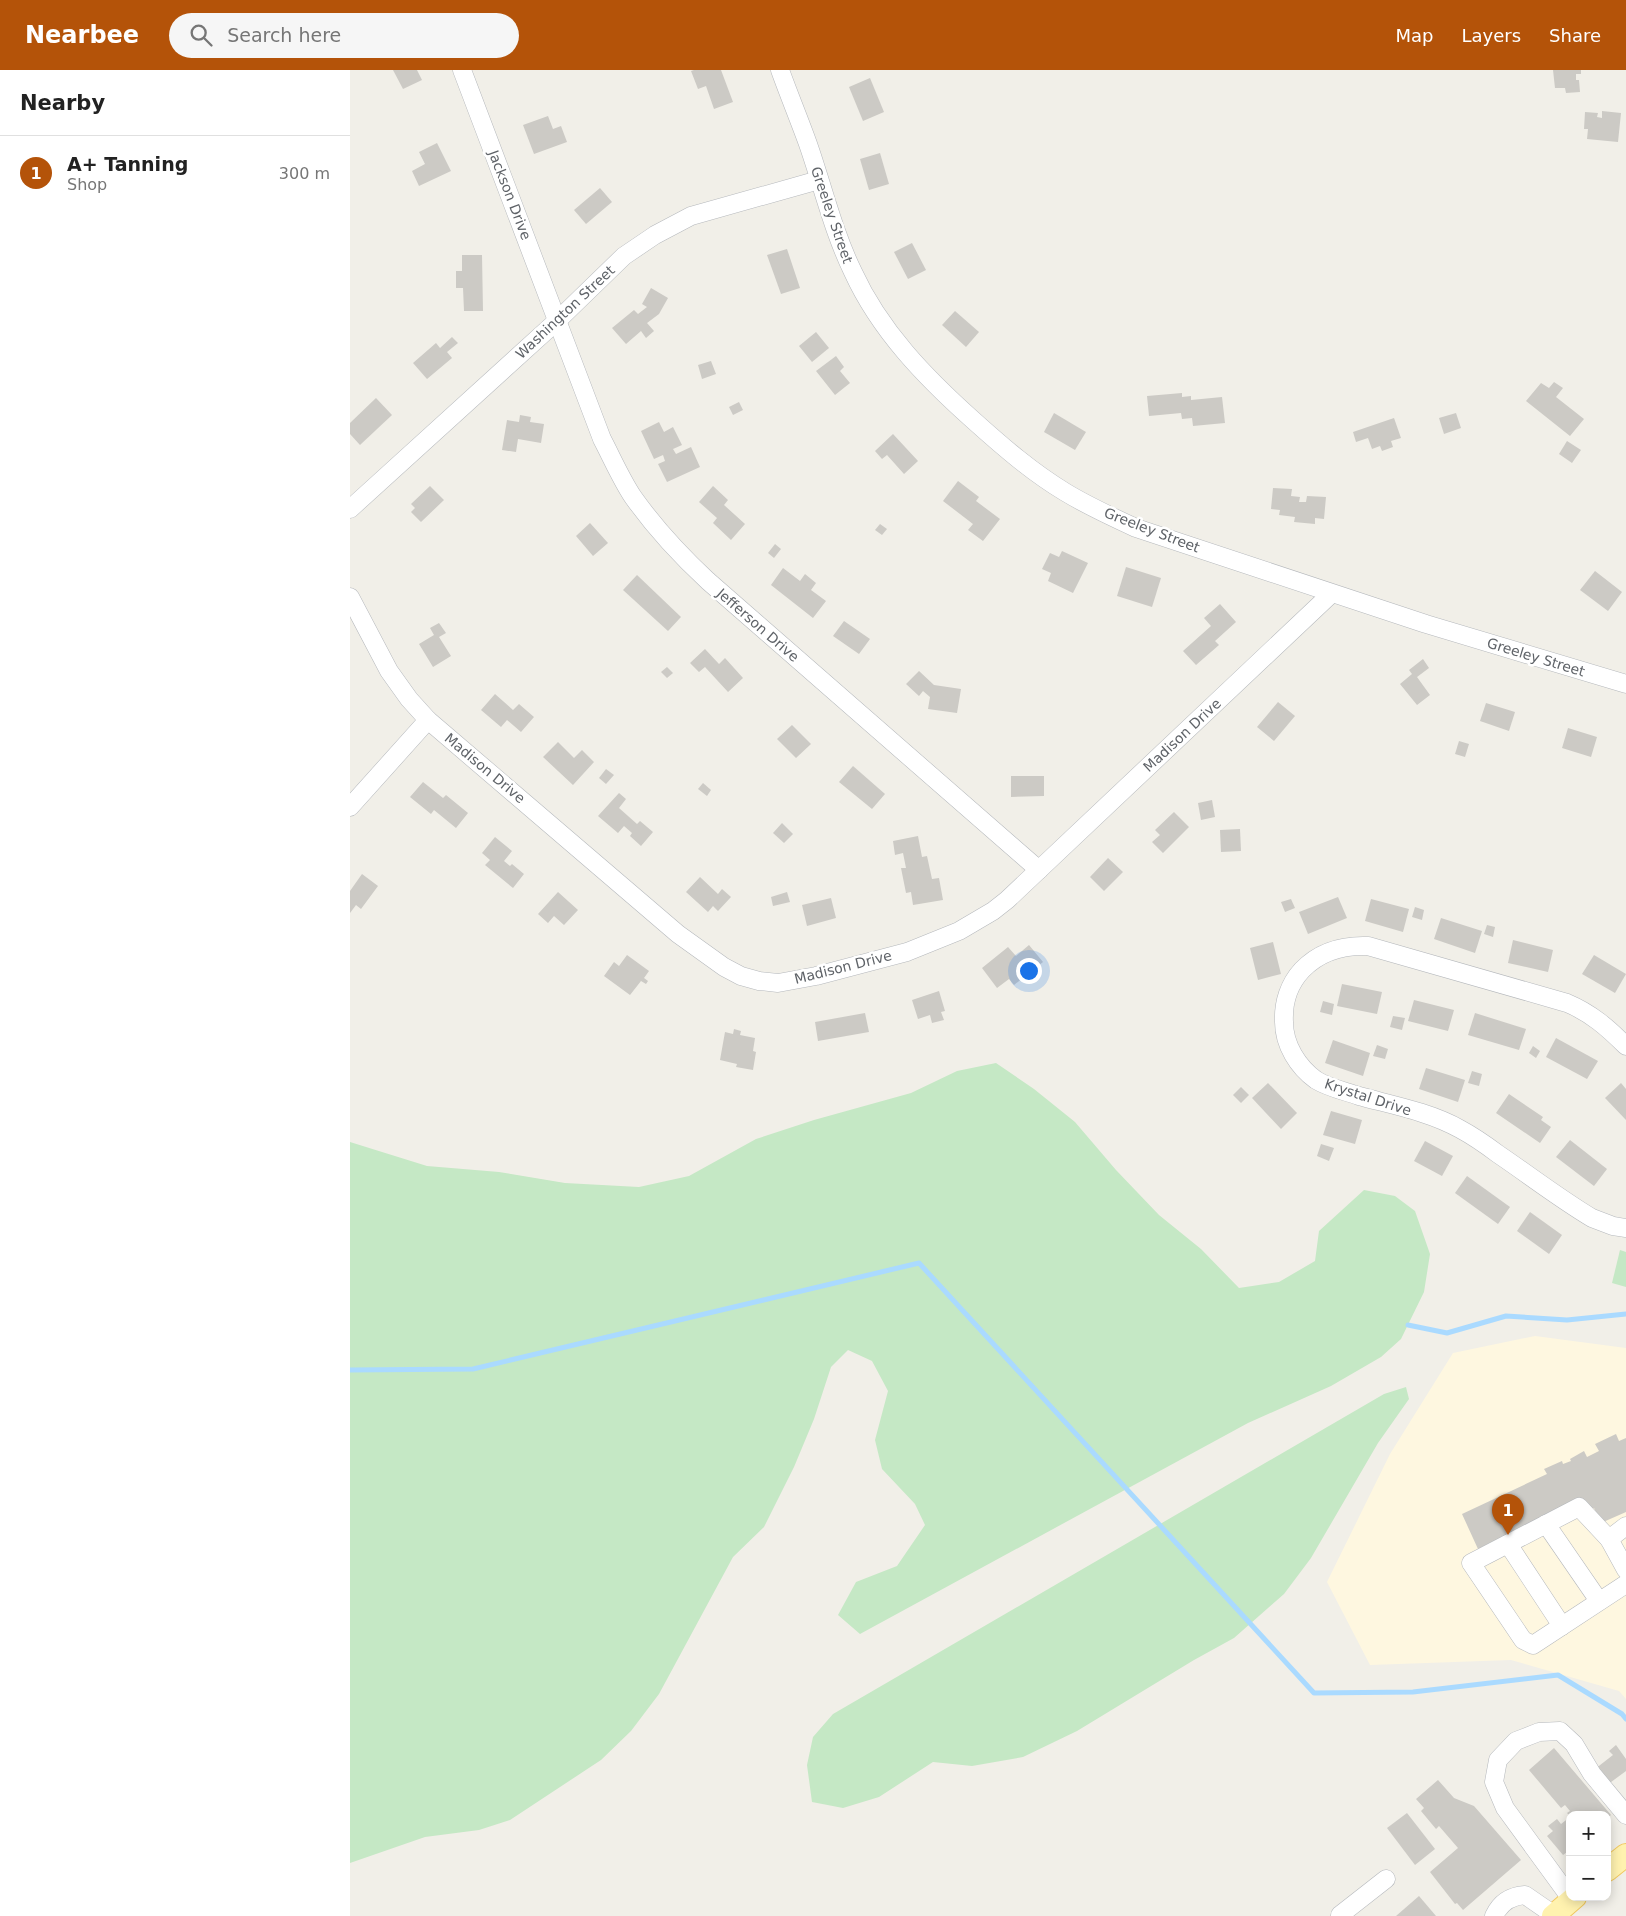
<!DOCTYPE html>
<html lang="en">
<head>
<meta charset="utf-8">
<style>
	:root { --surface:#fff; --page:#f6f6f6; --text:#222; --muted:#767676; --line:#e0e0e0; --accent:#b45309 }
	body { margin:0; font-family:"DejaVu Sans",sans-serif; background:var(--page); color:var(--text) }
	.controls { position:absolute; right:15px; bottom:15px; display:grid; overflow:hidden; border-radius:10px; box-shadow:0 2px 12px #0003 }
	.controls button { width:45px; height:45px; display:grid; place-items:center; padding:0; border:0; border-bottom:1px solid var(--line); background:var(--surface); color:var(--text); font:25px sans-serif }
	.you { position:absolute; left:678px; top:900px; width:18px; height:18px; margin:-12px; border:4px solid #fff; border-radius:50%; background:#1a73e8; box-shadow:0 0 0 8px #1a73e833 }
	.badge { display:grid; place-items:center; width:32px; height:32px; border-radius:50%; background:var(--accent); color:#fff; font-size:16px; font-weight:700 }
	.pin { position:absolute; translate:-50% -41px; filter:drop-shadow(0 1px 2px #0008) }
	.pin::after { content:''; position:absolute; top:26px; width:18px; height:15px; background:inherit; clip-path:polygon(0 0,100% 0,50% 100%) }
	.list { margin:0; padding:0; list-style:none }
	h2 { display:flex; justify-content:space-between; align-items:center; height:65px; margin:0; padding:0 20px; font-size:21px }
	h2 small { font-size:16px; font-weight:400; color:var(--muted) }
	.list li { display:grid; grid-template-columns:32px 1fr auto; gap:15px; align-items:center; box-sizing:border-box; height:75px; padding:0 20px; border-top:1px solid var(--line) }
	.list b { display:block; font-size:19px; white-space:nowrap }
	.list p { margin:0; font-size:16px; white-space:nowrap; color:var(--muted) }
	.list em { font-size:16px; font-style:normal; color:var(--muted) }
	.icon { flex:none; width:28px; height:28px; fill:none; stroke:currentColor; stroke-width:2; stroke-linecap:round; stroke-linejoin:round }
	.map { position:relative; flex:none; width:1276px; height:1846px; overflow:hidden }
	header { display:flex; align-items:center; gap:30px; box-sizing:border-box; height:70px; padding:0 25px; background:var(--accent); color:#fff }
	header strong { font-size:24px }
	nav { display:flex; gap:28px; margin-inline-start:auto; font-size:18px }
	.search { width:350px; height:45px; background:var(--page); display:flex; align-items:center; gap:12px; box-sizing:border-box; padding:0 18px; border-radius:28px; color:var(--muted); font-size:19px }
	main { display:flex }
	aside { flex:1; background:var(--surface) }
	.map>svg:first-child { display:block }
	.commercial { fill:#fef7e0 }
	.green { fill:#c5e8c5 }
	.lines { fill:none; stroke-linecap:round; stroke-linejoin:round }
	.stream { stroke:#aadaff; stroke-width:5 }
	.building { fill:#cccac5 }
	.minor-casing { stroke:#b5b8bc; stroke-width:19 }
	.major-casing { stroke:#f2c960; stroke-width:24 }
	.minor { stroke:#fff; stroke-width:18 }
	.major { stroke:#fff2af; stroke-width:22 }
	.labels { text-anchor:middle; stroke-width:5; stroke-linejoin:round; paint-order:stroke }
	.street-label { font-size:14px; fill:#5f6368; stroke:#fff }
</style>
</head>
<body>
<header>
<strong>Nearbee</strong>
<div class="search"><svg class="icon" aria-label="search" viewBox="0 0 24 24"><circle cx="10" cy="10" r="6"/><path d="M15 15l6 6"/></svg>Search here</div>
<nav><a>Map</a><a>Layers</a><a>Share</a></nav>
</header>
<main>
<aside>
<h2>Nearby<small></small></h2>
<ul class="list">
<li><span class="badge">1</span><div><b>A+ Tanning</b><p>Shop</p></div><em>300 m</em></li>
</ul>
</aside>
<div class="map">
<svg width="1276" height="1846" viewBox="0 0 1276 1846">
	<rect width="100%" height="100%" fill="#f1efe8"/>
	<polygon class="commercial" points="1185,1266 1276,1278 1276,1629 1269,1621 1161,1590 1020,1595 977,1512 1040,1384 1103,1283"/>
	<g class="green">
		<polygon points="646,993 684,1019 725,1052 766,1100 809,1145 851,1179 889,1218 929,1212 965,1191 969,1161 1014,1120 1045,1126 1065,1141 1080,1184 1074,1222 1051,1269 1031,1287 981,1316 898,1353 510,1564 488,1545 506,1512 547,1496 575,1455 565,1434 532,1399 525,1370 538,1321 522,1291 498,1280 481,1297 464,1349 444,1397 414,1457 383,1487 309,1624 281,1661 251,1690 160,1750 129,1760 75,1767 0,1793 0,1072 77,1096 149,1102 215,1113 289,1117 339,1106 406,1069 464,1050 561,1023 607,1001"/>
		<polygon points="1270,1180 1276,1182 1276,1217 1262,1213"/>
		<polygon points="1056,1317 1059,1329 1028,1373 961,1488 934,1524 884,1568 844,1590 727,1661 673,1687 622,1696 583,1692 529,1727 493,1738 462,1732 457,1695 463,1667 483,1644 1034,1324"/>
	</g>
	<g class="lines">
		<g class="stream">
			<polyline points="1058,1255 1097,1263 1156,1246 1217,1250 1276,1244"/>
			<polyline points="0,1300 123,1299 569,1193 964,1623 1063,1622 1208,1605 1272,1644 1276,1649"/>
		</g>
	</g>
	<g class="building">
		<polygon points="43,0 67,0 72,10 53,19"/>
		<polygon points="344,0 371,0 383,32 364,39 356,16 348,19 341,1"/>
		<polygon points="1203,0 1231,0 1231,4 1226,4 1226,10 1229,10 1230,22 1216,23 1215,18 1205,18"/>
		<polygon points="520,8 534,42 513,51 499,17"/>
		<polygon points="1252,41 1271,43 1268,72 1237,69 1238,59 1234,59 1235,42 1248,43 1247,47 1252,48"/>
		<polygon points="198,46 203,59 211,56 217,72 184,84 173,55"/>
		<polygon points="87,73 101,101 69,116 62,101 75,94 69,82"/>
		<polygon points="530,83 539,114 519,120 510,89"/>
		<polygon points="250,118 262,132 236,154 224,140"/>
		<polygon points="562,173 576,200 558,209 544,182"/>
		<polygon points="437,179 450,218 431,224 417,185"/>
		<polygon points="112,185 132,185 133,241 114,241 113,218 106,218 106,201 112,201"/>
		<polygon points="301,218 318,228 309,244 297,253 304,261 296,268 291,261 276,274 262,258 284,240 288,244 297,237 292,234"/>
		<polygon points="605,241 629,262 616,277 592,255"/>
		<polygon points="466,262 479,278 462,292 449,276"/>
		<polygon points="102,267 108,273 97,282 102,288 77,309 63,293 86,273 90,278"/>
		<polygon points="486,286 494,297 490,301 500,313 485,325 466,301"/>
		<polygon points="361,291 366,304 352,309 348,295"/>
		<polygon points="1204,312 1213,318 1206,327 1234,349 1220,366 1176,331 1191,313 1199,318"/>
		<polygon points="832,323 832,327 841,326 841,330 872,327 875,353 843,356 842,348 832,349 831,343 799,346 797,326"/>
		<polygon points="26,328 42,345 10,375 0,364 0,353"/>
		<polygon points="389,332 393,340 383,345 379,337"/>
		<polygon points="704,343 736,362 725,380 694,362"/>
		<polygon points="1106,343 1111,358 1094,364 1089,348"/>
		<polygon points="170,345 181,347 180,352 194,354 191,373 168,369 166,382 152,380 157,350 169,352"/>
		<polygon points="1044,348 1051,368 1041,371 1043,377 1032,381 1030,376 1022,379 1018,368 1006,372 1003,362"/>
		<polygon points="309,352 314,362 323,357 332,375 323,379 326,384 341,377 350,397 317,412 308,394 315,391 313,385 304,389 291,361"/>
		<polygon points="543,364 568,391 554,404 537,385 532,389 525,381"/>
		<polygon points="1217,371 1231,380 1222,393 1209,384"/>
		<polygon points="608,411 629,427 626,431 650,449 633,471 618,460 623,454 593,431"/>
		<polygon points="80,416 94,430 71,452 61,442 65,438 61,434"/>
		<polygon points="363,416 378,430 374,435 395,454 381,470 363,453 367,448 349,432"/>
		<polygon points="923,418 942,419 941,426 950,427 949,432 956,432 957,426 976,427 974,449 965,448 965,454 944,452 945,447 929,445 930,440 921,439"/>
		<polygon points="240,453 258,473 243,486 226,466"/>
		<polygon points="530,454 537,459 532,465 525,460"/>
		<polygon points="425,474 431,479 424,488 418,483"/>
		<polygon points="712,481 738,493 723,523 698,511 701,503 692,499 700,483 709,487"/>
		<polygon points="776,497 811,508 802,537 767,526"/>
		<polygon points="433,498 450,511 455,504 466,513 461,520 476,531 463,548 421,515"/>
		<polygon points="1245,501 1272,522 1258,541 1230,520"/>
		<polygon points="287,505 331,547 318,561 273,520"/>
		<polygon points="870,534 886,552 865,571 869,575 846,595 833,581 861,556 854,548"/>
		<polygon points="494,551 520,569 509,584 483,566"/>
		<polygon points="89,553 96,563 89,567 101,586 83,597 69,574 84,565 80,558"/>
		<polygon points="355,579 369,594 375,588 393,608 378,622 355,597 349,602 340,593"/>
		<polygon points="1073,589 1079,598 1067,607 1080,625 1067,635 1050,614 1062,604 1059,600"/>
		<polygon points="317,597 323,603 317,608 311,602"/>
		<polygon points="569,601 584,615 611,619 607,643 578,639 580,627 573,621 569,626 556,614"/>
		<polygon points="145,624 163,640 169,634 184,647 171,662 157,650 151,657 131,640"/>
		<polygon points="928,632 945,646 924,671 907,657"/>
		<polygon points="1136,633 1165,642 1159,661 1130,651"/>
		<polygon points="442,655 461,674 446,688 427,669"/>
		<polygon points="1218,658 1247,667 1241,687 1212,678"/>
		<polygon points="1109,671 1119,674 1115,687 1105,684"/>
		<polygon points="208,672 224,688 232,680 244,692 223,715 193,687"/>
		<polygon points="503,696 535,724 522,739 489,712"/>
		<polygon points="256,699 264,705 256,714 249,708"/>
		<polygon points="661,706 694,706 694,726 661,727"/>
		<polygon points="73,712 93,728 96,725 118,743 106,758 84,740 81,744 60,727"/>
		<polygon points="353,713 361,720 357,726 348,719"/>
		<polygon points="269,723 276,729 269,738 287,754 290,751 303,762 291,776 280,766 282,763 274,756 268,763 248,746"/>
		<polygon points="862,730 865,747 851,750 848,733"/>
		<polygon points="824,742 839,757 813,783 802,772 810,765 805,760"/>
		<polygon points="432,753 443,764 434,773 423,763"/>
		<polygon points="890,759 891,781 871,782 870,760"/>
		<polygon points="568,766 572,787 577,786 582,809 589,808 593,830 563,835 561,822 556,823 551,798 556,798 553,783 545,785 543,771"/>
		<polygon points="145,767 162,781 154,791 160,796 162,794 174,804 163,818 135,795 140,790 132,783"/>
		<polygon points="758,788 773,802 754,821 740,807"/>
		<polygon points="12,804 28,816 11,839 6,835 0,843 0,821"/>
		<polygon points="350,807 368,824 372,819 381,827 368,841 363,836 358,842 336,822"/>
		<polygon points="208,822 228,840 214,855 204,846 198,853 188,844"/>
		<polygon points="437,822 440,832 423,836 421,827"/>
		<polygon points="988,827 997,848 958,864 949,842"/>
		<polygon points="481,828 486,848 457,856 452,835"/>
		<polygon points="941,829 945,838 935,842 931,832"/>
		<polygon points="1021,829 1059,839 1053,862 1015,851"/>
		<polygon points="1065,837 1074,840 1072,850 1062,847"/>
		<polygon points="1091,848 1132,861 1125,883 1084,869"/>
		<polygon points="1137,855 1145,857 1143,867 1134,864"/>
		<polygon points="1163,870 1203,880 1198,902 1158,893"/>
		<polygon points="923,872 931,904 908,910 900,878"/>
		<polygon points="679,875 693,892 664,915 659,909 647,918 632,898 658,877 666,886"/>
		<polygon points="277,885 299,901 294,908 298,911 296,914 291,911 280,925 254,906 264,892 269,896"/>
		<polygon points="1244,885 1276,904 1265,923 1232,904"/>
		<polygon points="992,914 1032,922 1027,944 987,936"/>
		<polygon points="589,921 595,941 591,942 594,950 582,953 580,945 568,949 562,930"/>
		<polygon points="1064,930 1104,940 1098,961 1058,951"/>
		<polygon points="973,931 984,934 982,945 970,942"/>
		<polygon points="515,943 519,962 468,971 465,952"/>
		<polygon points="1125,943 1176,959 1169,980 1118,965"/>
		<polygon points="1043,946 1055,948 1052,960 1040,957"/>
		<polygon points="384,959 391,961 390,965 405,968 403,981 406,982 403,1000 386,997 387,994 370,990 375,962 383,964"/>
		<polygon points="1206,968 1248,991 1237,1009 1196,987"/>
		<polygon points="983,970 1020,983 1013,1006 975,993"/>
		<polygon points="1027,975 1038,979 1035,989 1023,986"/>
		<polygon points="1183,976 1190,981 1186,988 1179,983"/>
		<polygon points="1076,998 1115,1010 1108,1032 1069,1019"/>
		<polygon points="1122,1001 1132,1004 1129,1016 1118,1013"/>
		<polygon points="918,1013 947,1043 931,1059 902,1028"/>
		<polygon points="1271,1013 1276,1019 1276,1050 1255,1028"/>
		<polygon points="891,1017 899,1025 891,1033 883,1025"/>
		<polygon points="1159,1024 1193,1047 1191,1050 1201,1057 1190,1073 1146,1043"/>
		<polygon points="981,1041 1012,1050 1005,1074 973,1065"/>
		<polygon points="1220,1070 1257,1099 1244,1116 1206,1087"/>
		<polygon points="1075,1071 1103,1086 1092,1106 1064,1091"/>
		<polygon points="971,1074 984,1078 979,1091 967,1086"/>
		<polygon points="1117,1106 1160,1137 1148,1154 1105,1123"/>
		<polygon points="1180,1142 1212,1165 1199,1184 1167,1161"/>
		<polygon points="1266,1364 1269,1371 1276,1368 1276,1442 1251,1453 1244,1438 1238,1441 1233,1430 1128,1479 1112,1444 1197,1404 1194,1399 1212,1391 1213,1394 1221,1391 1220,1389 1234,1381 1237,1387 1249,1381 1245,1374"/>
		<polygon points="1266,1675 1276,1689 1276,1701 1257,1715 1245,1699 1263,1685 1259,1681"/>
		<polygon points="1204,1678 1261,1745 1257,1748 1257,1745 1219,1745 1217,1743 1220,1741 1215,1735 1211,1738 1179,1700"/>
		<polygon points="1088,1710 1104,1728 1124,1736 1171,1790 1113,1840 1107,1833 1105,1834 1080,1802 1108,1778 1089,1756 1086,1759 1071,1741 1074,1738 1066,1729"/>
		<polygon points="1057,1743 1085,1779 1065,1795 1037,1758"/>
		<polygon points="1220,1747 1220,1780 1213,1785 1197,1766 1203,1761 1198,1756 1207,1749 1211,1754"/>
		<polygon points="1069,1826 1086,1846 1046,1846"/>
	</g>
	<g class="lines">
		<defs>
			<g id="minor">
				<path d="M112 0 252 369C262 388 271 409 283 427 305 458 330 485 358 511L689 800"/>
				<path d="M430 0C439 25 449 49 458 74 473 117 483 161 503 202 530 261 576 308 623 350 653 377 682 402 715 422 738 436 762 447 786 458L1076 554 1276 614"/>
				<polyline points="0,439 208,250 274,186 305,165 341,146 469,110"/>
				<polyline points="0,527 39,601 59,629 78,650 328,864 374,897 391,906 409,911 428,913 466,906 557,882 609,861 643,841 657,830 981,524"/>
				<polyline points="0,737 78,650"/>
				<path d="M1276 976C1258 958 1241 943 1217 933L1018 876C992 875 970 881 952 900 939 914 933 933 934 952 934 975 948 997 966 1010 979 1018 995 1021 1009 1026 1042 1035 1080 1042 1110 1059 1123 1066 1136 1075 1148 1084 1179 1105 1210 1129 1242 1148L1263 1156 1276 1158"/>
				<polyline points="1196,1454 1249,1531"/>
				<polyline points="1276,1456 1259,1469 1276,1500"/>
				<polyline points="1259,1469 1229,1437 1121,1493 1173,1570 1183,1575 1276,1514"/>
				<polyline points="1158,1474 1212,1556"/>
				<polyline points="1222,1830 1155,1738 1144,1712 1148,1690 1166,1671 1189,1662 1210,1661 1224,1674 1242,1704 1276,1745"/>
				<polyline points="991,1846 990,1845 1036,1809"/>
				<path d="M1144 1846C1150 1833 1161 1826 1175 1825L1204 1845"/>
			</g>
			<g id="major">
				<polyline points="1257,1800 1276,1785"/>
				<polyline points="1203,1846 1225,1827"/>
			</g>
		</defs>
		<use href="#minor" class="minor-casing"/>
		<use href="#major" class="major-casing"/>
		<use href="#minor" class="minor"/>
		<use href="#major" class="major"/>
	</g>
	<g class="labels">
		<g class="street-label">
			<text transform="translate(160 125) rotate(69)" y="5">Jackson Drive</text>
			<text transform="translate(482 145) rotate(71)" y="5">Greeley Street</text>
			<text transform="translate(215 242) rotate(-43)" y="5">Washington Street</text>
			<text transform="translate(802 460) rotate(21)" y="5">Greeley Street</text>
			<text transform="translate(408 555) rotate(41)" y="5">Jefferson Drive</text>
			<text transform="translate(1186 587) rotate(17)" y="5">Greeley Street</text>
			<text transform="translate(832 665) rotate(-43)" y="5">Madison Drive</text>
			<text transform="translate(135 698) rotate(40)" y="5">Madison Drive</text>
			<text transform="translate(493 897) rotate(-14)" y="5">Madison Drive</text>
			<text transform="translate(1018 1027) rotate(18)" y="5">Krystal Drive</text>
		</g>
	</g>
</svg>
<div class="controls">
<button>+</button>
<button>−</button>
</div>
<div class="you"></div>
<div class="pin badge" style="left:1158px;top:1465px">1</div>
</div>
</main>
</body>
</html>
